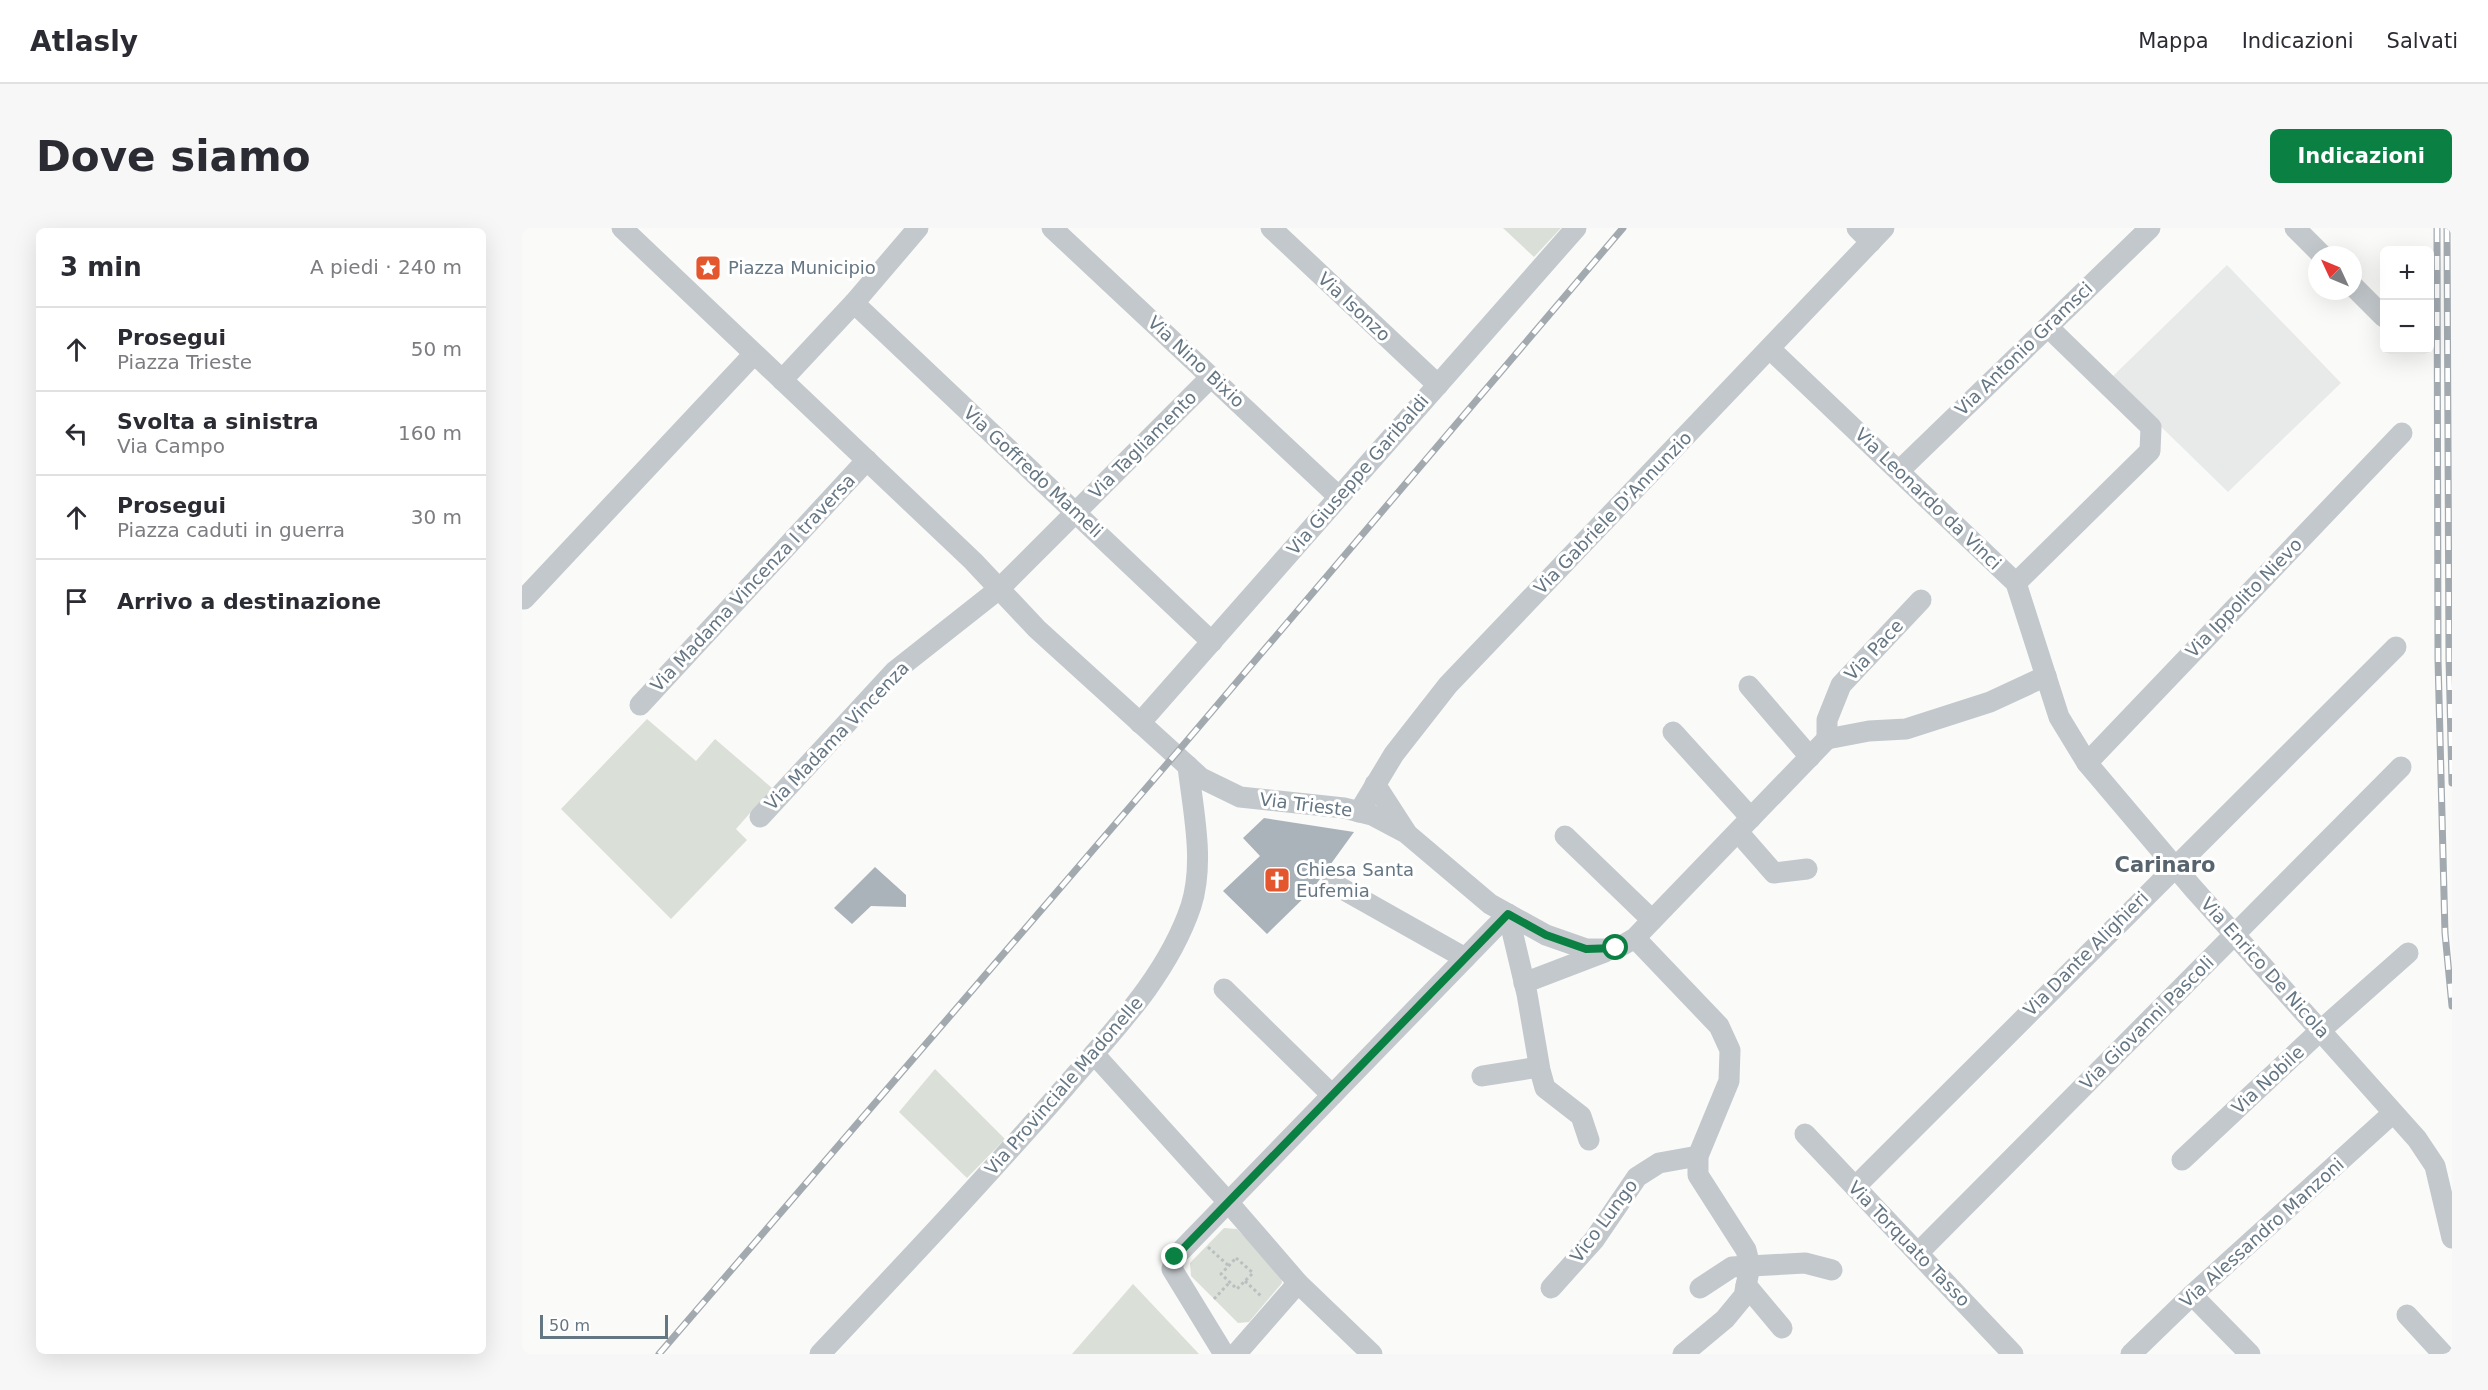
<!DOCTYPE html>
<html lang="it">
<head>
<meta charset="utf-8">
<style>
	:root { --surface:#fff; --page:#f7f7f7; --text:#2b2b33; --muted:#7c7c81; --line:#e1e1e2; --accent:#0b8043 }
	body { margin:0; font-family:"DejaVu Sans",sans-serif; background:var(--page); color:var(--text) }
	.controls { position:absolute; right:18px; top:18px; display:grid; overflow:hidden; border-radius:9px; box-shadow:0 6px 24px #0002 }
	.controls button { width:54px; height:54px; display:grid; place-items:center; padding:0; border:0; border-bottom:2px solid var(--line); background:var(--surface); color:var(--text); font:30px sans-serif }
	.compass { position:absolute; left:1786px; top:18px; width:54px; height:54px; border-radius:50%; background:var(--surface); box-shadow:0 6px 24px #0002; rotate:314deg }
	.scale { position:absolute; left:18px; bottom:15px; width:128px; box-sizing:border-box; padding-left:6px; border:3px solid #657683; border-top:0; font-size:16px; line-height:21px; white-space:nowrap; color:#657683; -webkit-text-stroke:4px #fff; paint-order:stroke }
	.stop { position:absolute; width:18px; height:18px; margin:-14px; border:4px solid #0b8043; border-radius:50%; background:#fff }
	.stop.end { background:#0b8043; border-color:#fff; box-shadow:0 2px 6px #0008 }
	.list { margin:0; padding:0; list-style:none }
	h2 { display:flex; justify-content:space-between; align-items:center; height:78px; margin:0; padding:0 24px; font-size:26px }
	h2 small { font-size:20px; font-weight:400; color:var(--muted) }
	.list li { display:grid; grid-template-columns:39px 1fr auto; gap:18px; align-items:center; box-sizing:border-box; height:84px; padding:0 24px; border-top:2px solid var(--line) }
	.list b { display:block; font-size:22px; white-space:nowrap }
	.list p { margin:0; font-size:20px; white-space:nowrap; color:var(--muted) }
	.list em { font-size:20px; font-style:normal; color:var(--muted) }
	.icon { flex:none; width:33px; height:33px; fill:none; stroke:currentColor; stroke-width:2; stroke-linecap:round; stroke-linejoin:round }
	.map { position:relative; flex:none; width:1930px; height:1126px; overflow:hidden; border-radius:9px }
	header { display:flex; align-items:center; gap:36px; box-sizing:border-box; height:84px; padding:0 30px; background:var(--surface); border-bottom:2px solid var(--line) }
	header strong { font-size:28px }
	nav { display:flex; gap:33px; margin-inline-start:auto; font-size:21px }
	.intro { display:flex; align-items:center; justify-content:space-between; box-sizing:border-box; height:144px; padding:0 36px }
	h1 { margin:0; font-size:42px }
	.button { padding:15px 27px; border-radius:9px; background:var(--accent); color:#fff; font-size:21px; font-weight:700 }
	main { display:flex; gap:36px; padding:0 36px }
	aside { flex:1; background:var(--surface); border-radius:9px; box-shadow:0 6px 24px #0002 }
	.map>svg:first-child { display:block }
	.built { fill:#e8e9e9 }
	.green { fill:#dadfd7 }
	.building { fill:#aab3b9 }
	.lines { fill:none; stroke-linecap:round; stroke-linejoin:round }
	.path { stroke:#bbbfc2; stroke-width:3; stroke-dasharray:3 3; stroke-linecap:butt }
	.minor { stroke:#c3c8cc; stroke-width:21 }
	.rail-casing { stroke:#a2aab0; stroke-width:7 }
	.rail { stroke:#fff; stroke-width:4.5; stroke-dasharray:14; stroke-linecap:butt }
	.route { stroke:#0b8043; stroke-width:8 }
	.labels { text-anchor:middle; stroke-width:6; stroke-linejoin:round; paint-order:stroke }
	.poi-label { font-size:18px; fill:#657683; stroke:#fff; text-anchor:start }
	.street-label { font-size:18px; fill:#657683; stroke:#fff }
	.quarter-label { font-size:21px; font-weight:bold; fill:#57646e; stroke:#fff }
</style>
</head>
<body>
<header>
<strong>Atlasly</strong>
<nav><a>Mappa</a><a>Indicazioni</a><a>Salvati</a></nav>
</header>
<div class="intro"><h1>Dove siamo</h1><a class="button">Indicazioni</a></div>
<main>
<aside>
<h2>3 min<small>A piedi · 240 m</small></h2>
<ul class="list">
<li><svg class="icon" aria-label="ahead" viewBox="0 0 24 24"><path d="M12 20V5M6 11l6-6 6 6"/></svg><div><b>Prosegui</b><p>Piazza Trieste</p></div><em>50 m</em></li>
<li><svg class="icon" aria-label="left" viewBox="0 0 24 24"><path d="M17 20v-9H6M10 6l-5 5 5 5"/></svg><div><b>Svolta a sinistra</b><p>Via Campo</p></div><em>160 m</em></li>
<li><svg class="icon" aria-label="ahead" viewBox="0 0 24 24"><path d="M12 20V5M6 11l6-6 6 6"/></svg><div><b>Prosegui</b><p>Piazza caduti in guerra</p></div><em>30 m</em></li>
<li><svg class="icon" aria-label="arrive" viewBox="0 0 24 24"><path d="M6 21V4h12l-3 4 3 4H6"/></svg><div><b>Arrivo a destinazione</b></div></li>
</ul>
</aside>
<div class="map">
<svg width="1930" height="1126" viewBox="0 0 1930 1126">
	<rect width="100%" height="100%" fill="#fafaf8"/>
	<polygon class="built" points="1705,37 1819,155 1706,264 1589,150"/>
	<g class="green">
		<polygon points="981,0 1039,0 1012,29"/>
		<polygon points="125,491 174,533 193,511 250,560 214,601 225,612 149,691 39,581"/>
		<polygon points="413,841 483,911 445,950 377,884"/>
		<polygon points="702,1000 715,1001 759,1046 760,1055 727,1094 716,1095 669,1048 668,1035"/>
		<polygon points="611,1056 677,1126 550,1126"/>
	</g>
	<g class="building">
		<polygon points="742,590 832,604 790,662 745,706 701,663 738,628 721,610"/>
		<polygon points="353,639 384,667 384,679 349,678 330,696 312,680"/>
	</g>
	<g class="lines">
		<g class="path">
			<polyline points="686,1019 707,1038"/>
			<polygon points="714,1030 731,1045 715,1061 699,1046"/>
			<polyline points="723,1053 739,1068"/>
			<polyline points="692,1071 707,1055"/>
		</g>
		<g class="minor">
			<polyline points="100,0 451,333 515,401 679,550 718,569 822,580 850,587 884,605 968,676 1024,707 1064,721 1094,721 1113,710 1305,511"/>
			<polyline points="530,0 817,269"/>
			<polyline points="749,0 916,157"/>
			<polyline points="1335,0 1349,14"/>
			<polyline points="1773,0 1800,27"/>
			<polyline points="1831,58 1862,89"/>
			<polyline points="332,75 690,414"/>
			<polyline points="1248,121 1494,355 1537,489 1565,535 1670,659 1895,911 1913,938 1930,1010"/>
			<polyline points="260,152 332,75 396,0"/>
			<polyline points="1377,243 1628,0"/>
			<polyline points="1494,355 1628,223 1629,199 1526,99"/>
			<polyline points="2,371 232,126"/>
			<polyline points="1227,458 1288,529"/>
			<polyline points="118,477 345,232"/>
			<polyline points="618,495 1054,0"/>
			<polyline points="1151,504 1229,590"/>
			<polyline points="1305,511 1347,503 1384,501 1468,474 1524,448"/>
			<polyline points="1305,511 1305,492 1319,457 1399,372"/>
			<polyline points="1565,535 1880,205"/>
			<polyline points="853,556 884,604"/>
			<polyline points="837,584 872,526 926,457 1362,0"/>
			<polyline points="238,589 373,443 477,361 689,149"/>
			<polyline points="1216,604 1252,645 1285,641"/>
			<polyline points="1043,608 1130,692"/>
			<polyline points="810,655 943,730"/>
			<polyline points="986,686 1005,766 1018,842 1023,860 1059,888 1067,912"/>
			<polyline points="1113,710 1197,798 1208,822 1207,853 1176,928 1176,947 1224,1022 1228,1038 1222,1068 1203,1091 1161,1126"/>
			<polyline points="1002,755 1083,724"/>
			<polyline points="702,761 810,867"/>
			<polyline points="572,826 706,974 776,1055 714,1126"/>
			<polyline points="960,848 1017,839"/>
			<polyline points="1283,906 1491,1126"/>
			<polyline points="1660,932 1799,802 1886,725"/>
			<polyline points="1333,959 1874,419"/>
			<polyline points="1396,1025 1879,539"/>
			<polyline points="776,1055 850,1126"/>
			<polyline points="1224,1057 1260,1100"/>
			<polyline points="1029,1060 1072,1012 1115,949 1137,935 1176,928"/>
			<polyline points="1178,1060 1210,1039 1283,1035 1310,1042"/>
			<polyline points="1670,1067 1728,1126"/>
			<polyline points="1885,1087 1921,1126"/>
			<path d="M298 1126C381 1038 464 950 543 859 591 803 645 749 669 678 683 634 671 583 666 538"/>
			<polyline points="702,1126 650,1041 653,1029 986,686"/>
			<polyline points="1609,1126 1670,1067 1871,885"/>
		</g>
		<defs>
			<g id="rail">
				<polyline points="1915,0 1916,431 1923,705 1930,778"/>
				<polyline points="1925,0 1927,431 1930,555"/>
				<polyline points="137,1126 663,515 1101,0"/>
			</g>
		</defs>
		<use href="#rail" class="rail-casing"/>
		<use href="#rail" class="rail"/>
	</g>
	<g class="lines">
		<polyline class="route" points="653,1029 986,686 1024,707 1064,721 1094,720"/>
	</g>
	<defs>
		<symbol id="sight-square" viewBox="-11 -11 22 22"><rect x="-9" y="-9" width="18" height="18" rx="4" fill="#e4572e" stroke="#fff"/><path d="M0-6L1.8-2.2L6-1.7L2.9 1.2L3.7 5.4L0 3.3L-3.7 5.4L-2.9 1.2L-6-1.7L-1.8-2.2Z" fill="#fff"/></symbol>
		<symbol id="church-square" viewBox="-11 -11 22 22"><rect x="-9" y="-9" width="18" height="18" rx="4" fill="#e4572e" stroke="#fff"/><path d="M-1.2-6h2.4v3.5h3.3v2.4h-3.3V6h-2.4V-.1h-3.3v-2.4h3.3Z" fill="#fff"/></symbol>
	</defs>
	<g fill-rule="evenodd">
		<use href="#sight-square" x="171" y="25" width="30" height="30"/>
		<use href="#church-square" x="740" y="637" width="30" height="30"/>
	</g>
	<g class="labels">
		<g class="poi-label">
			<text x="206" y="46">Piazza Municipio</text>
			<text x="774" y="648">Chiesa Santa<tspan x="774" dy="21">Eufemia</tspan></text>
		</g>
		<g class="street-label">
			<text transform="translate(832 79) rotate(43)" y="6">Via Isonzo</text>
			<text transform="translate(1502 121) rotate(-44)" y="6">Via Antonio Gramsci</text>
			<text transform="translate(674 134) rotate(43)" y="6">Via Nino Bixio</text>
			<text transform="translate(621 217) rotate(-45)" y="6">Via Tagliamento</text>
			<text transform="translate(511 244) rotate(43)" y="6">Via Goffredo Mameli</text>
			<text transform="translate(836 247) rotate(-49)" y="6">Via Giuseppe Garibaldi</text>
			<text transform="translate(1406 271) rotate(44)" y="6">Via Leonardo da Vinci</text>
			<text transform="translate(1091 285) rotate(-46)" y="6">Via Gabriele D'Annunzio</text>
			<text transform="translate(231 355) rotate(-47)" y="6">Via Madama Vincenza I traversa</text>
			<text transform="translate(1722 370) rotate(-46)" y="6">Via Ippolito Nievo</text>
			<text transform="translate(1352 422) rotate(-47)" y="6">Via Pace</text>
			<text transform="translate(315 508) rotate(-46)" y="6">Via Madama Vincenza</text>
			<text transform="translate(784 577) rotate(7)" y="6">Via Trieste</text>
			<text transform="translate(1564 726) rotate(-45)" y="6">Via Dante Alighieri</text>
			<text transform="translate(1743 740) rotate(48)" y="6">Via Enrico De Nicola</text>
			<text transform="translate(1625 795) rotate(-45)" y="6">Via Giovanni Pascoli</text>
			<text transform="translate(1746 852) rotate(-43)" y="6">Via Nobile</text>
			<text transform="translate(542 858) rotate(-49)" y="6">Via Provinciale Madonelle</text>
			<text transform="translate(1082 993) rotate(-53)" y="6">Vico Lungo</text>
			<text transform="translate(1740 1005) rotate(-42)" y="6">Via Alessandro Manzoni</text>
			<text transform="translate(1387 1016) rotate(46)" y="6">Via Torquato Tasso</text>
		</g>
		<g class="quarter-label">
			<text x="1643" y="644">Carinaro</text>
		</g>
	</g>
</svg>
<div class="controls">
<button>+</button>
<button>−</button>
</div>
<svg class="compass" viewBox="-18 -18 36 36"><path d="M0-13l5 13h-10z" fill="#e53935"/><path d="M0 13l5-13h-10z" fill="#7c7c81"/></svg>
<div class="scale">50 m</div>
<div class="stop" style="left:1094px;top:720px"></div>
<div class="stop end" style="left:653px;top:1029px"></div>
</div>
</main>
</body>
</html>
